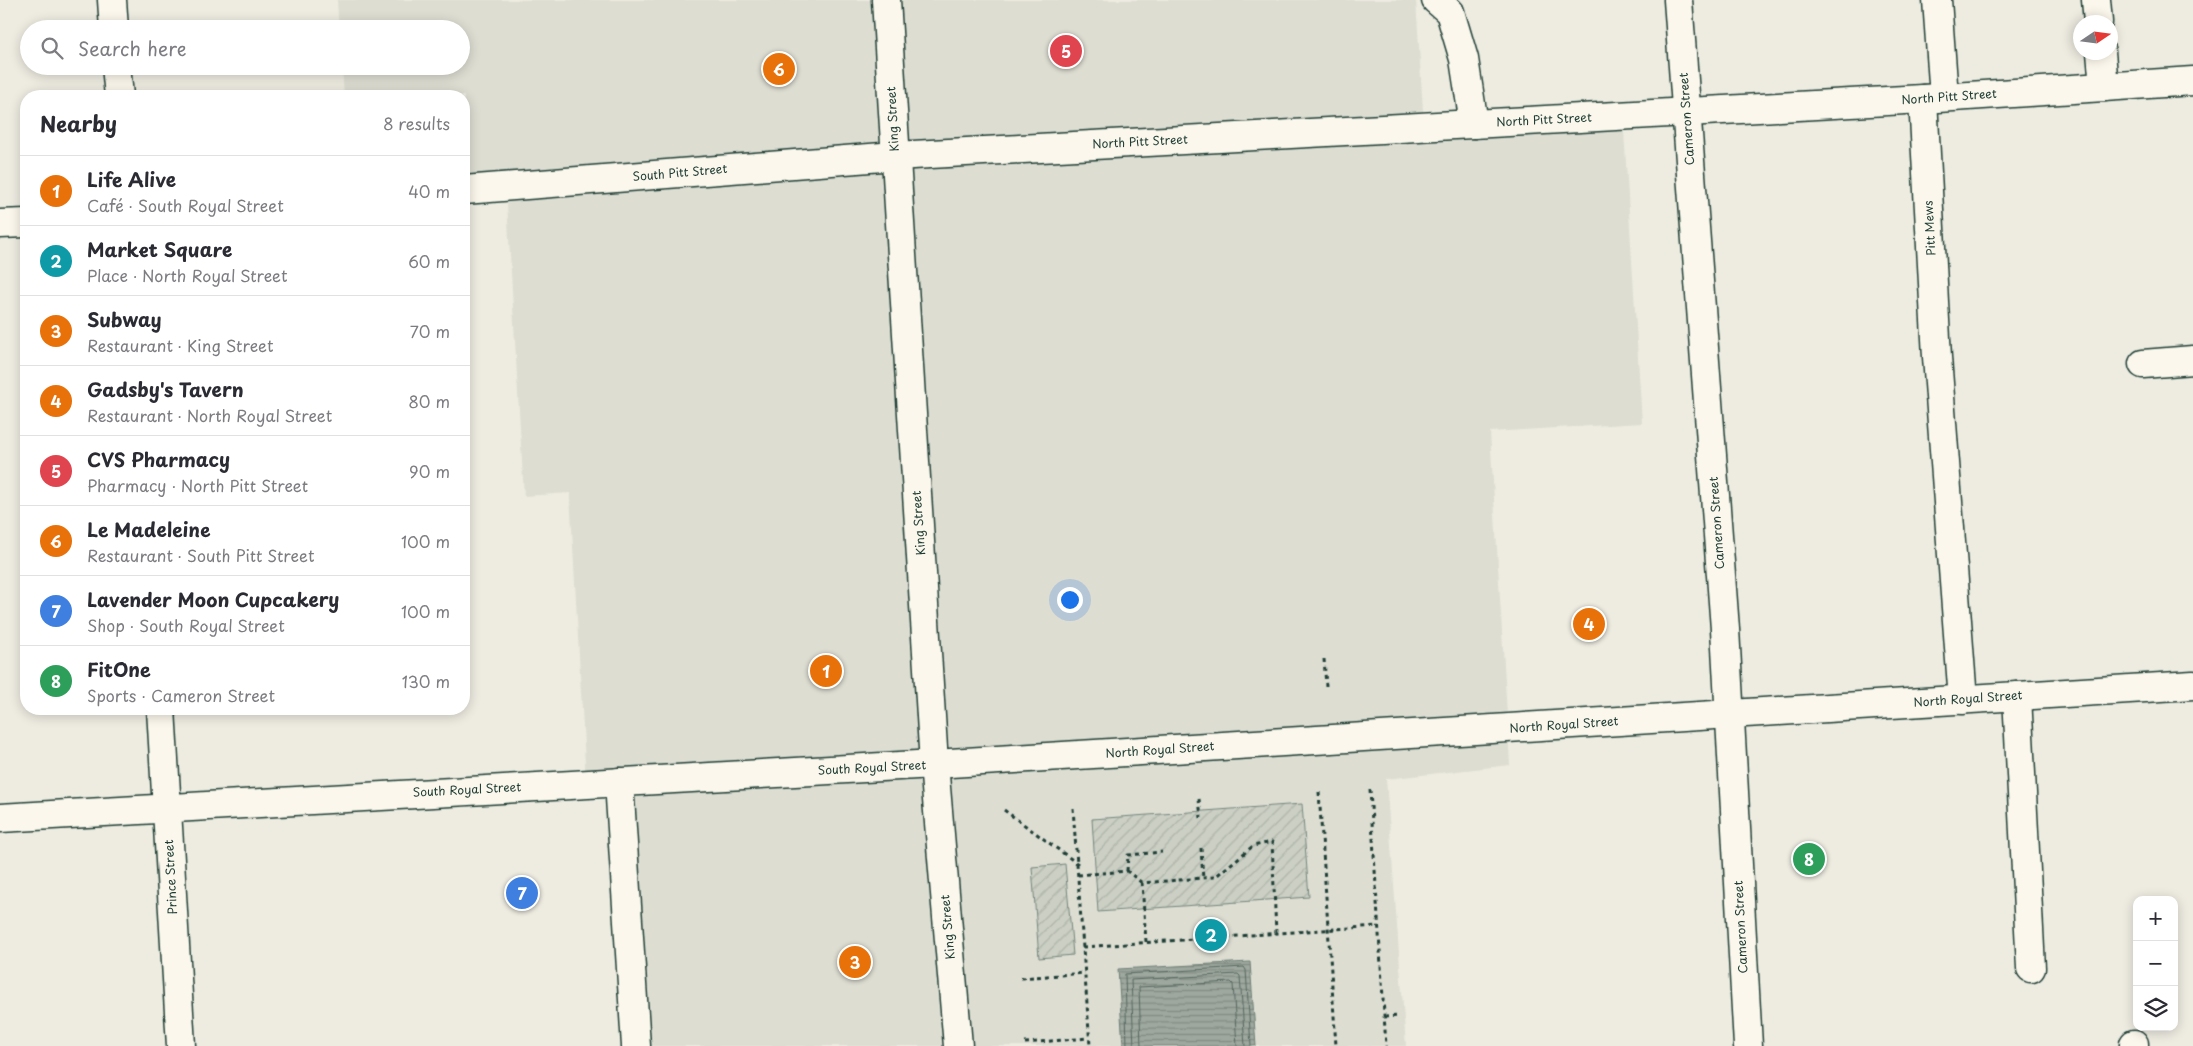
<!DOCTYPE html>
<html lang="en">
<head>
<meta charset="utf-8">
<style>
	:root { --surface:#fff; --page:#f2f2f3; --text:#2b2b33; --muted:#7c7c81; --line:#e1e1e2; --accent:#0f766e }
	body { margin:0; font-family:"Playpen Sans",sans-serif; background:var(--page); color:var(--text) }
	.controls { position:absolute; right:15px; bottom:15px; display:grid; overflow:hidden; border-radius:10px; box-shadow:0 2px 12px #0003 }
	.controls button { width:45px; height:45px; display:grid; place-items:center; padding:0; border:0; border-bottom:1px solid var(--line); background:var(--surface); color:var(--text); font:25px sans-serif }
	.compass { position:absolute; left:2073px; top:15px; width:45px; height:45px; border-radius:50%; background:var(--surface); box-shadow:0 2px 12px #0003; rotate:77deg }
	.you { position:absolute; left:1069px; top:599px; width:18px; height:18px; margin:-12px; border:4px solid #fff; border-radius:50%; background:#1a73e8; box-shadow:0 0 0 8px #1a73e833 }
	.badge { display:grid; place-items:center; width:32px; height:32px; border-radius:50%; background:var(--accent); color:#fff; font-size:16px; font-weight:700 }
	.pin { position:absolute; translate:-50% -50%; border:2px solid #fff; box-shadow:0 1px 5px #0006 }
	.list { margin:0; padding:0; list-style:none }
	h2 { display:flex; justify-content:space-between; align-items:center; height:65px; margin:0; padding:0 20px; font-size:21px }
	h2 small { font-size:16px; font-weight:400; color:var(--muted) }
	.list li { display:grid; grid-template-columns:32px 1fr auto; gap:15px; align-items:center; box-sizing:border-box; height:70px; padding:0 20px; border-top:1px solid var(--line) }
	.list b { display:block; font-size:19px; white-space:nowrap }
	.list p { margin:0; font-size:16px; white-space:nowrap; color:var(--muted) }
	.list em { font-size:16px; font-style:normal; color:var(--muted) }
	.icon { flex:none; width:28px; height:28px; fill:none; stroke:currentColor; stroke-width:2; stroke-linecap:round; stroke-linejoin:round }
	.map { position:relative; flex:none; width:2193px; height:1046px; overflow:hidden }
	.search { position:absolute; background:var(--surface); box-shadow:0 2px 12px #0003; left:20px; top:20px; width:450px; height:55px; display:flex; align-items:center; gap:12px; box-sizing:border-box; padding:0 18px; border-radius:28px; color:var(--muted); font-size:19px }
	.panel { position:absolute; background:var(--surface); box-shadow:0 2px 12px #0003; left:20px; top:90px; width:450px; height:625px; border-radius:20px }
	.map>svg:first-child { display:block }
	.built { fill:#ddddd2 }
	.garden { fill:url(#garden-furrows); stroke:#75867c }
	.water { fill:url(#water-rules); stroke:#6c7d74 }
	.lines { fill:none; stroke-linecap:round; stroke-linejoin:round }
	.shore { stroke:#52685f; stroke-width:1 }
	.minor-casing { stroke:#1f3d34; stroke-width:31 }
	.major-casing { stroke:#1f3d34; stroke-width:31 }
	.path { stroke:#1f3d34; stroke-width:3; stroke-dasharray:4 4; stroke-linecap:butt }
	.minor { stroke:#fbf7ec; stroke-width:28 }
	.major { stroke:#fbf7ec; stroke-width:28 }
	.labels { text-anchor:middle; stroke-width:4.5; stroke-linejoin:round; paint-order:stroke }
	.street-label { font-size:12px; fill:#1f3d34; stroke:#fbf7ec }
</style>
</head>
<body>
<div class="map">
<svg width="2193" height="1046" viewBox="0 0 2193 1046">
	<defs>
		<pattern id="garden-furrows" width="10" height="10" patternUnits="userSpaceOnUse" patternTransform="scale(1.25)"><rect width="10" height="10" fill="#cbcfc4"/><path d="M-1 1l2-2M0 10L10 0M9 11l2-2" fill="none" stroke="#aeb3a9"/></pattern>
		<pattern id="water-rules" width="6" height="5" patternUnits="userSpaceOnUse" patternTransform="scale(1.25)"><rect width="6" height="5" fill="#9fa89f"/><path d="M0 2.5h6" fill="none" stroke="#818a82"/></pattern>
	</defs>
	<rect width="100%" height="100%" fill="#eeece1"/>
	<filter id="ink" filterUnits="userSpaceOnUse"><feTurbulence type="fractalNoise" baseFrequency=".02" numOctaves="2"/><feDisplacementMap in="SourceGraphic" scale="10" xChannelSelector="R" yChannelSelector="G"/><feConvolveMatrix kernelMatrix="1 2 1 2 8 2 1 2 1" color-interpolation-filters="sRGB"/></filter>
	<g filter="url(#ink)">
		<polygon class="built" points="337,0 1416,0 1424,126 1623,115 1642,423 1490,432 1510,765 1386,779 1406,1046 642,1046 624,779 586,781 570,493 524,496 506,186 464,189 464,96 344,96 342,66 461,66 461,29 339,29"/>
		<g class="garden">
			<polygon points="1302,804 1309,897 1098,912 1092,819"/>
			<polygon points="1065,864 1073,955 1039,958 1032,867"/>
		</g>
		<polygon class="water" points="1250,962 1256,1046 1123,1046 1118,969"/>
		<g class="lines">
			<g class="shore">
				<polyline points="1127,1046 1125,974 1244,967 1246,970 1251,1046"/>
				<polyline points="1134,1046 1131,980 1238,974 1240,976 1245,1046"/>
				<polyline points="1141,1046 1139,987 1231,982 1233,984 1237,1046"/>
			</g>
			<defs>
				<g id="minor">
					<polyline points="112,0 114,29"/>
					<polyline points="1436,0 1450,12 1464,59 1474,124"/>
					<polyline points="1678,0 1725,629 1748,1046"/>
					<polyline points="1937,0 1944,97"/>
					<polyline points="2096,0 2098,22"/>
					<polyline points="2101,52 2104,87"/>
					<polyline points="116,66 119,96"/>
					<polyline points="1923,99 1937,357 1963,700"/>
					<polyline points="464,190 895,156 1923,99 2193,81"/>
					<polyline points="0,224 26,223"/>
					<polyline points="2143,364 2193,360"/>
					<polyline points="2017,696 2031,968"/>
					<polyline points="161,709 181,1046"/>
					<polyline points="934,764 958,1046"/>
					<polyline points="619,782 636,1046"/>
					<polyline points="2134,1044 2134,1046"/>
				</g>
				<g id="major">
					<polyline points="886,0 934,764"/>
					<polyline points="0,818 934,764 2193,685"/>
				</g>
			</defs>
			<use href="#minor" class="minor-casing"/>
			<use href="#major" class="major-casing"/>
			<g class="path">
				<polyline points="1324,659 1326,686"/>
				<polyline points="1370,790 1386,1046"/>
				<polyline points="1319,792 1336,1046"/>
				<polyline points="1199,799 1201,818"/>
				<polyline points="1073,808 1090,1046"/>
				<polyline points="1004,810 1078,864"/>
				<polyline points="1201,848 1203,879"/>
				<polyline points="1127,871 1128,855 1162,852"/>
				<polyline points="1078,875 1127,871 1142,883"/>
				<polyline points="1146,942 1142,883 1215,877 1253,846 1272,842 1276,933"/>
				<polyline points="1083,947 1378,926"/>
				<polyline points="1021,978 1085,973"/>
				<polyline points="1384,1017 1399,1016"/>
				<polyline points="1025,1043 1089,1038"/>
			</g>
			<use href="#minor" class="minor"/>
			<use href="#major" class="major"/>
		</g>
	</g>
	<g class="labels">
		<g class="street-label">
			<text transform="translate(1949 97) rotate(-4)" y="4">North Pitt Street</text>
			<text transform="translate(893 119) rotate(-93)" y="4">King Street</text>
			<text transform="translate(1687 119) rotate(-94)" y="4">Cameron Street</text>
			<text transform="translate(1544 120) rotate(-3)" y="4">North Pitt Street</text>
			<text transform="translate(1140 142) rotate(-3)" y="4">North Pitt Street</text>
			<text transform="translate(680 173) rotate(-5)" y="4">South Pitt Street</text>
			<text transform="translate(1930 228) rotate(-93)" y="4">Pitt Mews</text>
			<text transform="translate(919 523) rotate(-94)" y="4">King Street</text>
			<text transform="translate(1717 523) rotate(-94)" y="4">Cameron Street</text>
			<text transform="translate(1968 699) rotate(-4)" y="4">North Royal Street</text>
			<text transform="translate(1564 725) rotate(-4)" y="4">North Royal Street</text>
			<text transform="translate(1160 750) rotate(-4)" y="4">North Royal Street</text>
			<text transform="translate(872 768) rotate(-3)" y="4">South Royal Street</text>
			<text transform="translate(467 790) rotate(-3)" y="4">South Royal Street</text>
			<text transform="translate(171 877) rotate(-93)" y="4">Prince Street</text>
			<text transform="translate(948 927) rotate(-95)" y="4">King Street</text>
			<text transform="translate(1741 927) rotate(-93)" y="4">Cameron Street</text>
		</g>
	</g>
</svg>
<div class="controls">
<button>+</button>
<button>−</button>
<button><svg class="icon" aria-label="layers" viewBox="0 0 24 24"><path d="M12 4l9 5-9 5-9-5zM3 14l9 5 9-5"/></svg></button>
</div>
<svg class="compass" viewBox="-18 -18 36 36"><path d="M0-13l5 13h-10z" fill="#e53935"/><path d="M0 13l5-13h-10z" fill="#7c7c81"/></svg>
<div class="you"></div>
<div class="pin badge" style="left:826px;top:671px;background:#e8710a">1</div>
<div class="pin badge" style="left:1211px;top:935px;background:#0f9aa8">2</div>
<div class="pin badge" style="left:855px;top:962px;background:#e8710a">3</div>
<div class="pin badge" style="left:1589px;top:624px;background:#e8710a">4</div>
<div class="pin badge" style="left:1066px;top:51px;background:#e0444e">5</div>
<div class="pin badge" style="left:779px;top:69px;background:#e8710a">6</div>
<div class="pin badge" style="left:522px;top:893px;background:#3f7fe0">7</div>
<div class="pin badge" style="left:1809px;top:859px;background:#2e9e5b">8</div>
<div class="search"><svg class="icon" aria-label="search" viewBox="0 0 24 24"><circle cx="10" cy="10" r="6"/><path d="M15 15l6 6"/></svg>Search here</div>
<section class="panel">
<h2>Nearby<small>8 results</small></h2>
<ul class="list">
<li><span class="badge" style="background:#e8710a">1</span><div><b>Life Alive</b><p>Café · South Royal Street</p></div><em>40 m</em></li>
<li><span class="badge" style="background:#0f9aa8">2</span><div><b>Market Square</b><p>Place · North Royal Street</p></div><em>60 m</em></li>
<li><span class="badge" style="background:#e8710a">3</span><div><b>Subway</b><p>Restaurant · King Street</p></div><em>70 m</em></li>
<li><span class="badge" style="background:#e8710a">4</span><div><b>Gadsby's Tavern</b><p>Restaurant · North Royal Street</p></div><em>80 m</em></li>
<li><span class="badge" style="background:#e0444e">5</span><div><b>CVS Pharmacy</b><p>Pharmacy · North Pitt Street</p></div><em>90 m</em></li>
<li><span class="badge" style="background:#e8710a">6</span><div><b>Le Madeleine</b><p>Restaurant · South Pitt Street</p></div><em>100 m</em></li>
<li><span class="badge" style="background:#3f7fe0">7</span><div><b>Lavender Moon Cupcakery</b><p>Shop · South Royal Street</p></div><em>100 m</em></li>
<li><span class="badge" style="background:#2e9e5b">8</span><div><b>FitOne</b><p>Sports · Cameron Street</p></div><em>130 m</em></li>
</ul>
</section>
</div>
</body>
</html>
